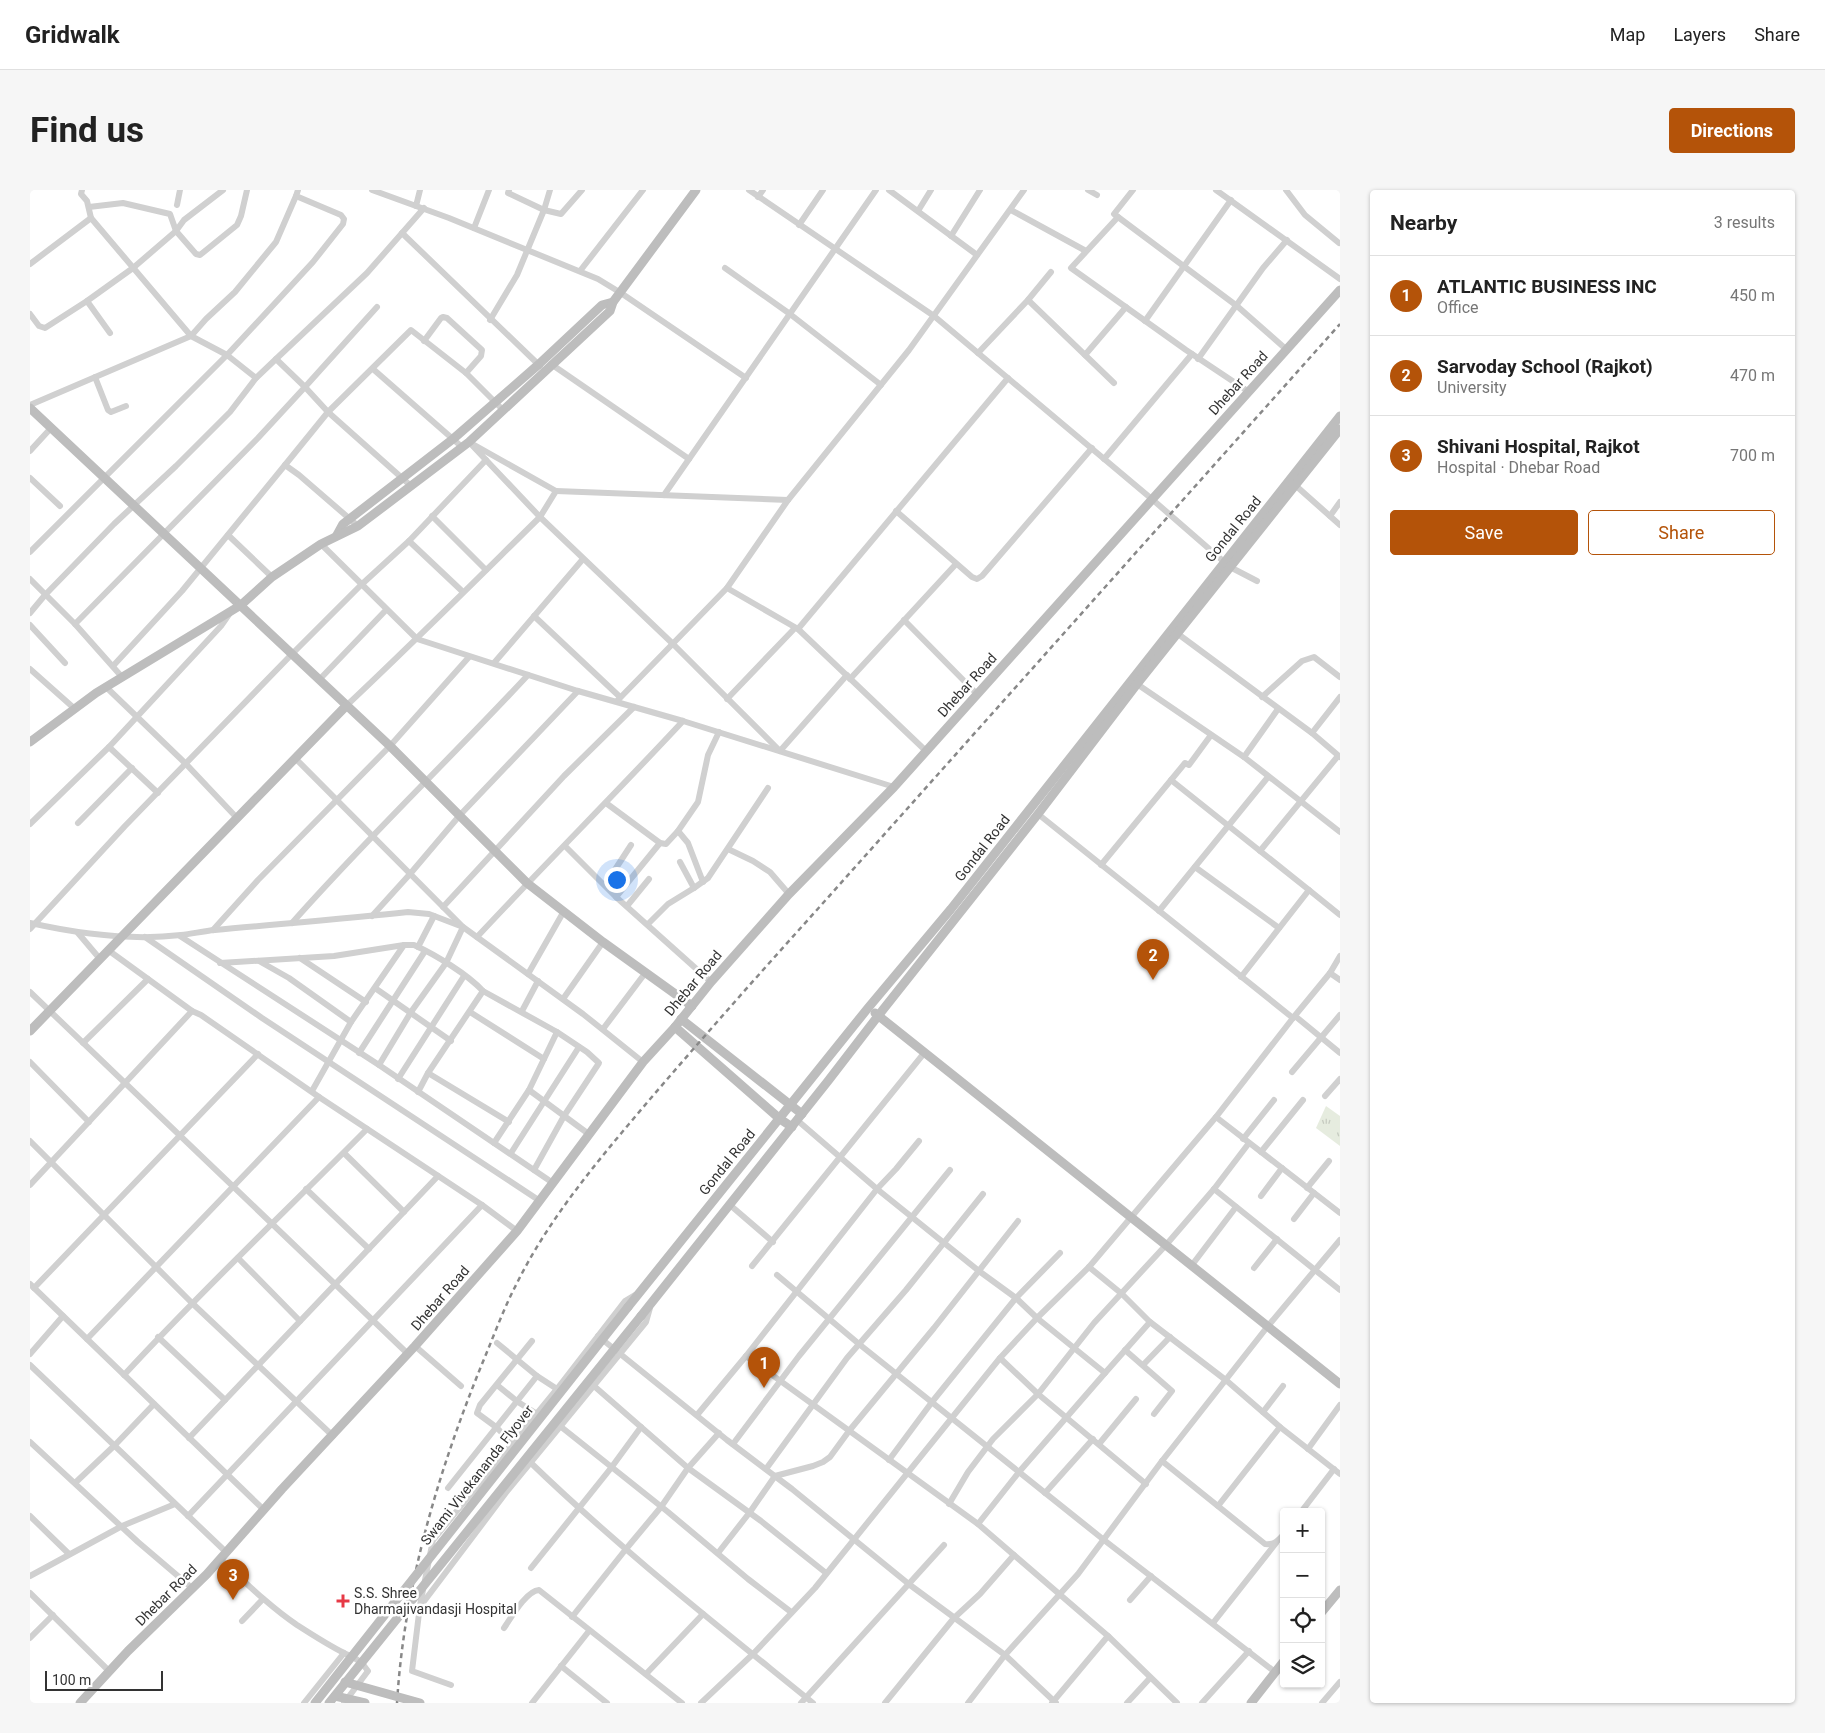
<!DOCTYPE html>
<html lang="en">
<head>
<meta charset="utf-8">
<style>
	:root { --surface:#fff; --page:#f6f6f6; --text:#222; --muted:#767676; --line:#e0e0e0; --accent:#b45309 }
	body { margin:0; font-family:Roboto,sans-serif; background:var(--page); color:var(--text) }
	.controls { position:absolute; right:15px; bottom:15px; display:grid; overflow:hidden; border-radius:5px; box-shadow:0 1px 4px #0004 }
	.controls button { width:45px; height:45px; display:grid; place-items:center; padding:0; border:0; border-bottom:1px solid var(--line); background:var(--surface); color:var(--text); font:25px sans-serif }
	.scale { position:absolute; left:15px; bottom:12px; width:118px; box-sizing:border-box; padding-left:5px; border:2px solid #333; border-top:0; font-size:14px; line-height:18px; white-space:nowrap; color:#333; -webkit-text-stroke:4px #fff; paint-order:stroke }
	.you { position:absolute; left:586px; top:689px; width:18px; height:18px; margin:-12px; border:4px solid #fff; border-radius:50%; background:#1a73e8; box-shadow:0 0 0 8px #1a73e833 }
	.badge { display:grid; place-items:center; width:32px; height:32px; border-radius:50%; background:var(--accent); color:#fff; font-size:16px; font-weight:700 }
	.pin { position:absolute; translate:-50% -41px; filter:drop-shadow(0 1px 2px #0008) }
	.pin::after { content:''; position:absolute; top:26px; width:18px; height:15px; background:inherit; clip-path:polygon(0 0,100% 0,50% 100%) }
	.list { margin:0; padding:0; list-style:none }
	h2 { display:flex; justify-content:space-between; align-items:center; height:65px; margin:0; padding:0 20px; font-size:21px }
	h2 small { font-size:16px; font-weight:400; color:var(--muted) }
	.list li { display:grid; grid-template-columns:32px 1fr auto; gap:15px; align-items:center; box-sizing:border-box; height:80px; padding:0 20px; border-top:1px solid var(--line) }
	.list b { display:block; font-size:19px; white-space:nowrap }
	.list p { margin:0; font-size:16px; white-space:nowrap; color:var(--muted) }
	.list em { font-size:16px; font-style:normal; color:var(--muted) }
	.actions { display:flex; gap:10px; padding:15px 20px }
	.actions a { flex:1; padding:11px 0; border:1px solid var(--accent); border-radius:5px; text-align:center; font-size:18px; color:var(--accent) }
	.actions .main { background:var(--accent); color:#fff }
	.icon { flex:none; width:28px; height:28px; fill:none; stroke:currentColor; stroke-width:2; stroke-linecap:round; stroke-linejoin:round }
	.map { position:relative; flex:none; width:1310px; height:1513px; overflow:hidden; border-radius:5px }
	header { display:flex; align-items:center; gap:30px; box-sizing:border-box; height:70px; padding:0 25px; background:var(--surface); border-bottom:1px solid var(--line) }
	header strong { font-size:24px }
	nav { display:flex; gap:28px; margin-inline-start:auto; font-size:18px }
	.intro { display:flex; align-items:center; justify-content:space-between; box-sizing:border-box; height:120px; padding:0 30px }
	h1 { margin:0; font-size:35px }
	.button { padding:12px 22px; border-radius:5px; background:var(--accent); color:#fff; font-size:18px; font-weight:700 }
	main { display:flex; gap:30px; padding:0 30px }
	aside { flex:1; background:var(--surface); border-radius:5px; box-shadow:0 1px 4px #0004 }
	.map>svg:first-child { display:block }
	.park { fill:url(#park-tufts) }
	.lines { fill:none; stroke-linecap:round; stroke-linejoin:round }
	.street { stroke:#d0d0d0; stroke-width:6 }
	.secondary { stroke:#bdbdbd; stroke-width:9 }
	.rail { stroke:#888; stroke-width:2.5; stroke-dasharray:5 4; stroke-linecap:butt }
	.secondary-bridge { stroke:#bdbdbd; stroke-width:9 }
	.poi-dot { fill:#e63946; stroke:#fff; stroke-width:2 }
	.labels { text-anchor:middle; stroke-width:5; stroke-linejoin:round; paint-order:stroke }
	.street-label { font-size:14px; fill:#333; stroke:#fff }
	.poi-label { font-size:14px; fill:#333; stroke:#fff; text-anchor:start }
</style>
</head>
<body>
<header>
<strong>Gridwalk</strong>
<nav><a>Map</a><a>Layers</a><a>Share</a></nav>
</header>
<div class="intro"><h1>Find us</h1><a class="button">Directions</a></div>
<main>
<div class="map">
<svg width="1310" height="1513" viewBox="0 0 1310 1513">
	<defs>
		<pattern id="park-tufts" width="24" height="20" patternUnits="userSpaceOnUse" patternTransform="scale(1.25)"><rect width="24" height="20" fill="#e6ecdf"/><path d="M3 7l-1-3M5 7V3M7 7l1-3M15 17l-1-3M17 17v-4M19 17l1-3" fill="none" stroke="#c6cbc0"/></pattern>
	</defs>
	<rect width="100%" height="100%" fill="#fff"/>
	<polygon class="park" points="1296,916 1310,926 1310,956 1286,938"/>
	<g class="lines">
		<g class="street">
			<polyline points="52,0 51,4 57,11 61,28"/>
			<polyline points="342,0 419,28 568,89 591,103 716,188"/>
			<polyline points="520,0 514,20 531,24 552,0"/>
			<polyline points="719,0 904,126 1123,310 1200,377 1227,391"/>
			<polyline points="859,0 947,65"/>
			<polyline points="1058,0 1067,5"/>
			<polyline points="1103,0 1084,24 1088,27 1041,78 1156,160 1219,202"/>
			<polyline points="1186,0 1310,89"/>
			<polyline points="1256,0 1275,25 1309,53"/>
			<polyline points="728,7 733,0"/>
			<polyline points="147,15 150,0"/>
			<polyline points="386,16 390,0"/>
			<polyline points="59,17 93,13 140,24 146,41 166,64 170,65 207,35 211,26 217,0"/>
			<polyline points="981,20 1056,61"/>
			<polyline points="888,21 901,0"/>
			<polyline points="1088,27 1207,116 1257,160"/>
			<polyline points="769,35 793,0"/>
			<polyline points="444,38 459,0"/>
			<polyline points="372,43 510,176"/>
			<polyline points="921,46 950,0"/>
			<polyline points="0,74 61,28 161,146 0,215"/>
			<polyline points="695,78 760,124 851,195"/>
			<polyline points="550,81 613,0"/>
			<polyline points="998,110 1021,82"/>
			<polyline points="57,111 103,78 146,41 154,30 193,0"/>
			<polyline points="0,124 9,136 15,138 57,111 80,143"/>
			<polyline points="460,130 487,85 514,20 478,3 479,0"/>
			<polyline points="1115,131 1201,10"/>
			<polyline points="394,151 411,128 413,127 417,128 452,160 451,166 436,183"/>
			<polyline points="948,163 998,110 1084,193"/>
			<polyline points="1055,165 1096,117"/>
			<polyline points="246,169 337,83 394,18"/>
			<polyline points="1168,169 1233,78 1257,50"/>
			<polyline points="521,174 659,269"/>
			<polyline points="343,179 432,257"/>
			<polyline points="65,187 78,220 81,222 96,216"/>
			<polyline points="226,188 197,165 161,146 176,129 205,102 246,52 266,6"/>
			<polygon points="439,252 526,301 510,327"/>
			<polyline points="0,261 21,238"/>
			<polyline points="1074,269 1162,164"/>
			<polyline points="255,275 298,222 381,296"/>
			<polyline points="0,288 30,316"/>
			<polyline points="1265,295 1310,335"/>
			<polyline points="526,301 758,310 879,160 994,0"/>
			<polyline points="634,305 846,0"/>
			<polyline points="866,321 942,387 947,389 952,386 1062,258"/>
			<polyline points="402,326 456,380"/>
			<polyline points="1300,326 1310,312"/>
			<polyline points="198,345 242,387"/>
			<polyline points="379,351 433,402"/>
			<polyline points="291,354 387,449 548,501 653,531 864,597"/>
			<polyline points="0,362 197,165 283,72 313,34 314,29 311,25 266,6 268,0"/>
			<polyline points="0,389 45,434 92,487"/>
			<polyline points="697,398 758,310"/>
			<polyline points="0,423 15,405 84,334 146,276 200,222 226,188 246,169 275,197 347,117"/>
			<polyline points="504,426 590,507"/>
			<polyline points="874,430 947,504"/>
			<polyline points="45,434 228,248 275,197 298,222 381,140 436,183 473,220"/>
			<polyline points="0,435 35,473"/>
			<polyline points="768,439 978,188"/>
			<polyline points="1144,441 1282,543 1310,567"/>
			<polyline points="464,473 553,369"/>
			<polyline points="83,476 152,401 255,275 269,285 328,336"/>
			<polyline points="0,479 45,519"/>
			<polyline points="820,489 926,374"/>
			<polyline points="289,490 356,420"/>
			<polyline points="1107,494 1214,567 1310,642"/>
			<polyline points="76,497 156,574 207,628"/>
			<polyline points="1232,507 1272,471 1284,467 1310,487"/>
			<polyline points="697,509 765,438"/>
			<polyline points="587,511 697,398 768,439 896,561"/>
			<path d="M316 516C382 454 446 390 510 327L642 453 750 561 817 485"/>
			<polyline points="1282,543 1310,507"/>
			<polyline points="79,557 128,603"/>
			<polyline points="1214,567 1248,519"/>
			<polyline points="265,568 433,737 416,773 381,822 349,875"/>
			<polyline points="1141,590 1279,700 1211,787"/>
			<polyline points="576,613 630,653 636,654 648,641 668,612 678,565 689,542"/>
			<polyline points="48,633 102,578"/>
			<polyline points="0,634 79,557 191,436 200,423"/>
			<polyline points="648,641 658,653 673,692"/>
			<polyline points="535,656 586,707 681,792"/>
			<polyline points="698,659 723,671 740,682 759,704"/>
			<polyline points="1230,661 1308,566"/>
			<polyline points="650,672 664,698"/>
			<polyline points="1071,675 1155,573 1159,575 1181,545"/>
			<polyline points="1165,677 1249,738"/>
			<polyline points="575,695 601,655"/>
			<polyline points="1279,700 1310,725"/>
			<polyline points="586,707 630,653"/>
			<polyline points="597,716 619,689"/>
			<polyline points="413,717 534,586 604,517"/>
			<polyline points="1129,721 1238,587"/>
			<polyline points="342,726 380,684 430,625 548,501"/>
			<path d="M0 733C49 744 101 751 151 745 162 744 173 741 185 740 249 734 314 729 378 722L399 724 433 737 553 824 613 872"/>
			<path d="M262 733C337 648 420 569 498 485"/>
			<polyline points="618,734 638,714 664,698 678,688 738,598"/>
			<polyline points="0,739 95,636 262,464 331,395 379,351 456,270"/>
			<polyline points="183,740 228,690 360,556 439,467"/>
			<polyline points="48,743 70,769"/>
			<polyline points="150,746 349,875 523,993"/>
			<polyline points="115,747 232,828 510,1011"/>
			<path d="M447 747C515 674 585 604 653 531"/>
			<polyline points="388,757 404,726"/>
			<polyline points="78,760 162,821 171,825 289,907 452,1015 487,1041"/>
			<polyline points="270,768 336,812"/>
			<polyline points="229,771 259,788 321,832"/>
			<polyline points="190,773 304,766 374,755"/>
			<polyline points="1300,783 1310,790"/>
			<polyline points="498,784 534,721"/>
			<polyline points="345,798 421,851"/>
			<polyline points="0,802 378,1164"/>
			<polyline points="533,809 573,752"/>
			<polyline points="492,821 508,791"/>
			<polyline points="440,822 514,869"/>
			<polyline points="1265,826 1310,863"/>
			<polyline points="1263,828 1300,783 1310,766"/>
			<polyline points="573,839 616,782"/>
			<polyline points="53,853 118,789"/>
			<polyline points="329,863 395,761"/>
			<polyline points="0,872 59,932"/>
			<polyline points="1262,882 1310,825"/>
			<polyline points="398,883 479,932"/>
			<polyline points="368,889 434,786"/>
			<polyline points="499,900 560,945"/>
			<path d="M282 901 321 832 374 755H384C406 765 437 784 453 801L527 842 499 900 464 953"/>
			<polyline points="388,902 398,883 453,801"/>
			<polyline points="1295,906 1310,889"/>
			<polyline points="1186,927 1310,1023"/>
			<polyline points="767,930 847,999 949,1081 986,1108 1007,1128 1075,1183 1120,1132"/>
			<polyline points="1213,949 1244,910"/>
			<polyline points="0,951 162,1113 303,1246"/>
			<polyline points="1231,962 1273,910"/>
			<polyline points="314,963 374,1022"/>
			<polyline points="481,963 549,857"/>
			<polyline points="504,980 534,926 569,873 557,862 527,842"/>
			<polyline points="0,995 162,821"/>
			<polyline points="1277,998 1299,971"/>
			<polyline points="276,999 339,1059"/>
			<polyline points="1184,999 1310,1100"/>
			<polyline points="1231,1006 1252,978"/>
			<polyline points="700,1015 743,1052"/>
			<polyline points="1264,1029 1284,1003"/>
			<polyline points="208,1068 270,1131"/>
			<polyline points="1162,1075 1206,1017"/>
			<polyline points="722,1076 895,862"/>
			<polyline points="1059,1077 1092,1104 1120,1132 1197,1191 1250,1237 1310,1284"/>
			<polyline points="1224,1078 1247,1049"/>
			<polyline points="747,1085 829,1154 1074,1350 1245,1482"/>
			<polyline points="0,1094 234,1320"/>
			<polyline points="4,1098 228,864"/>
			<polyline points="568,1146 697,1250 762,1299 880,1395 975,1465 1026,1513"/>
			<polyline points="128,1147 195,1210"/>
			<polyline points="57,1149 289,907"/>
			<polyline points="467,1153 507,1186 527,1199"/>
			<polyline points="385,1156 431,1196"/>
			<polyline points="1095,1160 1142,1201 1124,1224"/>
			<polyline points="0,1164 33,1126"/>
			<polyline points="716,1166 948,1334 1078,1446 1147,1513"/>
			<polyline points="970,1168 1008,1204 1116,1294"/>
			<polyline points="0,1175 196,1362"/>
			<polyline points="1113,1175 1140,1147"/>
			<path d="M94 1185C172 1100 256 1021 337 939"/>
			<polyline points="467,1195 488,1212 507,1224"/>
			<polyline points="564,1196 658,1278 731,1331 796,1383"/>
			<polyline points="1233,1222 1253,1196"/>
			<polyline points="667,1225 716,1166 847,999 866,979 889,951"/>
			<polyline points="530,1236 638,1322 718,1389 761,1422"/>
			<polyline points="159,1248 408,986"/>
			<polyline points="0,1252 108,1352 162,1398"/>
			<polyline points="482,1253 466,1237 447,1223 450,1215 502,1151"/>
			<polyline points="703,1254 769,1166 920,980"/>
			<polyline points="1069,1254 1106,1209"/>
			<polyline points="1278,1259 1310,1215"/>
			<polyline points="859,1270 902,1212 986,1108 1030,1063"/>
			<path d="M1132 1271 1235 1354C1244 1355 1248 1351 1254 1344"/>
			<path d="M501 1273C590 1359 687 1435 783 1513"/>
			<polyline points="736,1279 817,1168 876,1100 953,1004"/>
			<polyline points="45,1293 85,1255 124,1214"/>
			<polyline points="418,1298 507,1186"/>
			<polyline points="1015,1303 1063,1249"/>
			<polyline points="919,1314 938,1282 963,1249 1008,1204 1064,1133 1136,1055 1184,999 1219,953"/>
			<polyline points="1188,1316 1250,1237"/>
			<polyline points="1271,1322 1304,1279"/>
			<polyline points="0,1326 39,1364"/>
			<polyline points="158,1326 452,1015"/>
			<polyline points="948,1334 989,1282 1075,1183"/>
			<polyline points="688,1363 720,1322 745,1286 783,1276 793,1272 800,1267 819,1241 904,1138 988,1031"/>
			<path d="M190 1369C215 1392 239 1416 267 1435 281 1444 298 1455 314 1463 324 1468 331 1470 338 1481L314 1513"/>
			<polyline points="501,1378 581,1278 611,1237"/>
			<polyline points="0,1386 92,1336 145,1314"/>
			<polyline points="0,1403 79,1481"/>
			<polyline points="1100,1410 1121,1386"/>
			<polyline points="392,1414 478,1300 616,1132 620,1118"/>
			<polyline points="542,1427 596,1359 631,1317 658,1278 689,1243"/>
			<polyline points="212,1431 233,1409"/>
			<polyline points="1183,1433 1246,1353"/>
			<path d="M474 1438C481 1428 496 1401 509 1400L652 1513"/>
			<polyline points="0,1448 23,1425"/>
			<polyline points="531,1476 577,1513"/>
			<polyline points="616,1484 673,1424"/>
			<polyline points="421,1495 382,1481 390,1415 403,1350 527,1199 595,1111 605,1105"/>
			<polyline points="274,1513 314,1463"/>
			<polyline points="502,1513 559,1441"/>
			<polyline points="671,1513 723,1464 785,1398 970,1168 1007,1128 1059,1077 1186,927 1263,828 1008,624"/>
			<polyline points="771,1513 914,1355"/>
			<polyline points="855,1513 924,1428 950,1404 984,1365"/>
			<polyline points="938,1513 975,1465 1048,1384 1132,1271 1238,1136 1310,1050"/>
			<polyline points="1022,1513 1078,1446"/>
			<polyline points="1097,1513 1120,1488"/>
			<polyline points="1172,1513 1219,1461"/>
			<polyline points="1292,1513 1310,1492"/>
		</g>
		<g class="secondary">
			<polyline points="0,218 360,556 497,693 573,752 662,816"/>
			<polyline points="307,345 313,334 423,249 508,175 572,115 583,112"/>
			<polyline points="0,552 66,503 211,415 242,387 291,354 328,336 439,252 580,121 583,112 666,0"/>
			<polyline points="845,823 1310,1194"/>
			<polyline points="651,829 772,924"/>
			<polyline points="645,837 750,929 762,937"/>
			<polyline points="0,841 316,516"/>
			<polyline points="598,1117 838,818 921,719 1310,226"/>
			<polyline points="611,1126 798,891 848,826 1008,624 1107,494 1310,239"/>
			<polyline points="1291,1423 1310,1400"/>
			<polyline points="50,1513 98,1461 177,1384 252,1299 385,1156 487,1041 613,872 645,837 681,792 759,704 864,597 1310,100"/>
			<polyline points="1221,1513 1254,1471"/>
		</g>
		<path class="rail" d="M367 1513C374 1396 408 1282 452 1174 463 1148 473 1120 486 1095 520 1026 571 967 621 908 675 845 730 783 785 722 960 526 1135 330 1310 134"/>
		<g class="secondary-bridge">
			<polyline points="315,1492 390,1513"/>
			<polyline points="305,1506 335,1513"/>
			<polyline points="285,1513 598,1117"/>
			<polyline points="299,1513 611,1126"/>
		</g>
	</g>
	<path class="poi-dot" d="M310.5 1403.5h5v5h5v5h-5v5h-5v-5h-5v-5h5z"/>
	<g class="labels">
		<g class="street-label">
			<text transform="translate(1208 193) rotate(-48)" y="5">Dhebar Road</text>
			<text transform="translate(1203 339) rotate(-51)" y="5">Gondal Road</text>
			<text transform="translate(937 495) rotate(-48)" y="5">Dhebar Road</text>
			<text transform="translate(952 658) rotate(-52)" y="5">Gondal Road</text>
			<text transform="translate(663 793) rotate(-50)" y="5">Dhebar Road</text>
			<text transform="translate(697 972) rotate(-51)" y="5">Gondal Road</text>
			<text transform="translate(410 1108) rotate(-49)" y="5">Dhebar Road</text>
			<text transform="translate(447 1285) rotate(-52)" y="5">Swami Vivekananda Flyover</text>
			<text transform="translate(136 1405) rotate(-45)" y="5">Dhebar Road</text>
		</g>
		<g class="poi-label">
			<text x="324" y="1408">S.S. Shree<tspan x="324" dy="16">Dharmajivandasji Hospital</tspan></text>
		</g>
	</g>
</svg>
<div class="controls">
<button>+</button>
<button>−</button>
<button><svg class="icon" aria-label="locate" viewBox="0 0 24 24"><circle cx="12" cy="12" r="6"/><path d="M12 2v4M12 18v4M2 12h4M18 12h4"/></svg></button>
<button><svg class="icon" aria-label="layers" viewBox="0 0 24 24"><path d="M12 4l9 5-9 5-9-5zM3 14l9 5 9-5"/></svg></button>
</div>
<div class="scale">100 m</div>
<div class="you"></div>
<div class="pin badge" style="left:734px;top:1198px">1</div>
<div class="pin badge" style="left:1123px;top:790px">2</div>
<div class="pin badge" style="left:203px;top:1410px">3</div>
</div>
<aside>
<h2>Nearby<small>3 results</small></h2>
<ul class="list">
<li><span class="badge">1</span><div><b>ATLANTIC BUSINESS INC</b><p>Office</p></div><em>450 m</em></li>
<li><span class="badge">2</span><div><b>Sarvoday School (Rajkot)</b><p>University</p></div><em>470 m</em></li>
<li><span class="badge">3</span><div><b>Shivani Hospital, Rajkot</b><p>Hospital · Dhebar Road</p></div><em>700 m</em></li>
</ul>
<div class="actions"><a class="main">Save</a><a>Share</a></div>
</aside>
</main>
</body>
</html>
